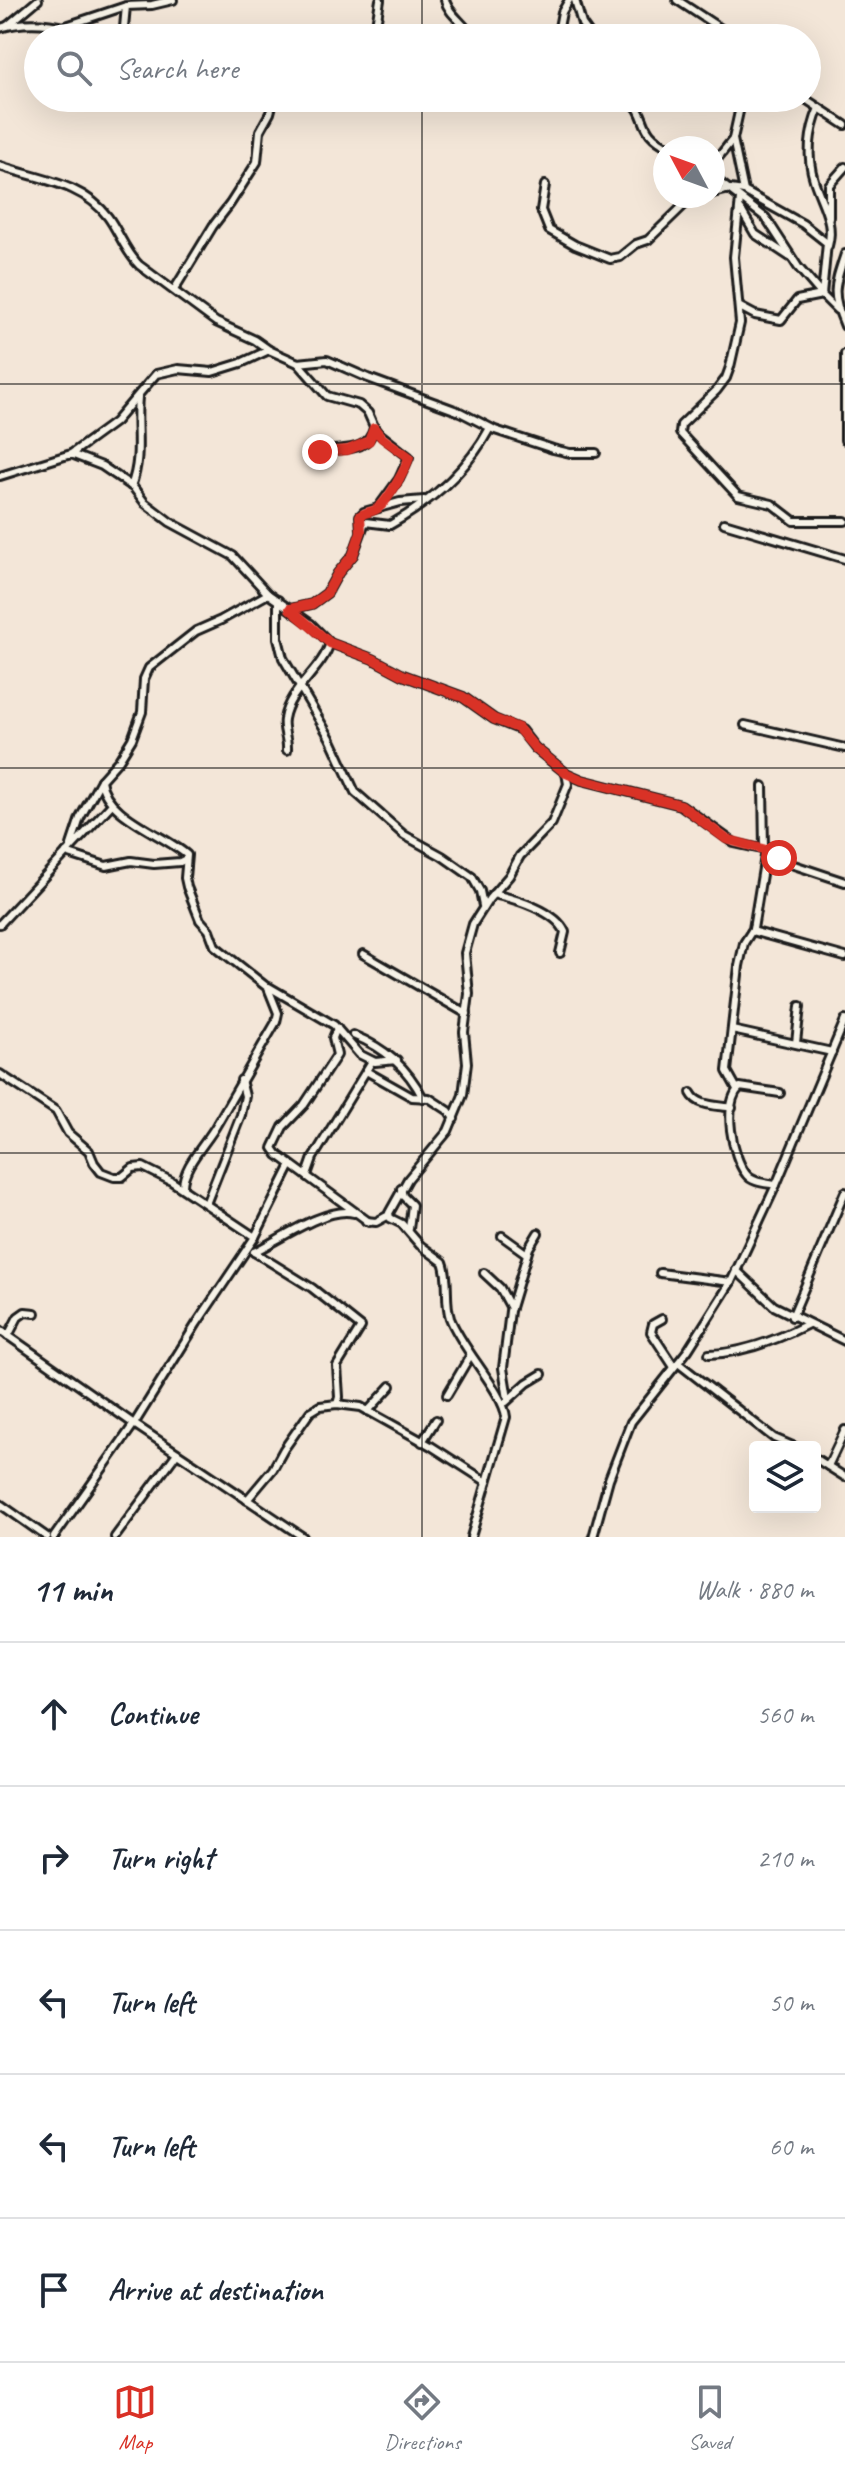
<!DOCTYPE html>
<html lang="en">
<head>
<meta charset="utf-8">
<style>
	:root { --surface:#fff; --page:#f2f2f3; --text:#1f2937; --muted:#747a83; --line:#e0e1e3; --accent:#d93025 }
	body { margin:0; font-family:Caveat,sans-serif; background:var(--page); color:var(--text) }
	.controls { position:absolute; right:24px; bottom:24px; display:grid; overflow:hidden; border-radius:8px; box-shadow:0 8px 32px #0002 }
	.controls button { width:72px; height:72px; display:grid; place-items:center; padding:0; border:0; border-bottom:2px solid var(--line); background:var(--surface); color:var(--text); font:40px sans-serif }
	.compass { position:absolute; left:653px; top:136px; width:72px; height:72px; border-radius:50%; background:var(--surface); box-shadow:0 8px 32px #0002; rotate:311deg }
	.stop { position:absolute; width:24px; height:24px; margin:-18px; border:6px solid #d93025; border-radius:50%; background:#fff }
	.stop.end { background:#d93025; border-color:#fff; box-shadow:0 2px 8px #0008 }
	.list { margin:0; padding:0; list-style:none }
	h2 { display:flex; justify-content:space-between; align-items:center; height:104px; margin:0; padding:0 32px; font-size:34px }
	h2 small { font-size:26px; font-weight:400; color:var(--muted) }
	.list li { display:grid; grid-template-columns:52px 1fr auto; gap:24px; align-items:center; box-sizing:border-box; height:144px; padding:0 32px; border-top:2px solid var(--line) }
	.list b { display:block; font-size:30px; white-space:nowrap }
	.list em { font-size:26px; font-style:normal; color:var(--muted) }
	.icon { flex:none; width:44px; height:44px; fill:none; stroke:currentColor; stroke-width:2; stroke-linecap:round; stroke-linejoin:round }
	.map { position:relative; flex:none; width:845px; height:1537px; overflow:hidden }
	.search { position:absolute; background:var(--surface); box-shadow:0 8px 32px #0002; left:24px; right:24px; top:24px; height:88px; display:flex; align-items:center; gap:20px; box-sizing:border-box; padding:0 28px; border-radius:44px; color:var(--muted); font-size:30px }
	.sheet { height:824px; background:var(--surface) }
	nav { display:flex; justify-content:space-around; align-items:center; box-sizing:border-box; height:112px; border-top:2px solid var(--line); background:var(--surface); font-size:22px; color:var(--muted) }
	nav a { display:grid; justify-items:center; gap:4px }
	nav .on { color:var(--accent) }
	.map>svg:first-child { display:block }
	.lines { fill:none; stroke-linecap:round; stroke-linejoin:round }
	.minor-casing { stroke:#1c1c1c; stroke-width:12 }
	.minor { stroke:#f7f3e8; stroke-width:6 }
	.route { stroke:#d93025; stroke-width:10 }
	.grid { fill:none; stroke:#1c1c1c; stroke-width:2; stroke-opacity:0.55 }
</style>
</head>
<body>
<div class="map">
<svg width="845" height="1537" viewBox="0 0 845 1537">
	<rect width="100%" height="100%" fill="#f3e6d8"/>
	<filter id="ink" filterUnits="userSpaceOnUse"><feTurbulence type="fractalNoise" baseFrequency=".0125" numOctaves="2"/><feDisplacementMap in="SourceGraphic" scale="16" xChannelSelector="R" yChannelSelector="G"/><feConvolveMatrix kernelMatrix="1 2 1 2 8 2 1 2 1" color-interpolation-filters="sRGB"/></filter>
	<g filter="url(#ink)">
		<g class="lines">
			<defs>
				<g id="minor">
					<path d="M445 0C449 16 466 23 472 38"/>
					<polyline points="575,0 582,24 592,38"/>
					<polyline points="677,0 735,38"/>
					<polyline points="7,26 38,0"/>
					<polyline points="66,26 126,6"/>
					<path d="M0 28C32 18 68 25 98 38"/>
					<polyline points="123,38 126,6 152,5 173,0"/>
					<polyline points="374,38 380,0"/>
					<polyline points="557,38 562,12 569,0"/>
					<path d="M629 98C651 119 635 130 670 148"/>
					<polyline points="804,98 845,125"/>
					<path d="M819 108C809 132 806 155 814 180 821 203 835 221 828 246"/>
					<polyline points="733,139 744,191"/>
					<polyline points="713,164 733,139 742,98"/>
					<path d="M0 166C37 179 83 183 108 217 119 232 125 251 139 265L216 322 255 340 269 350"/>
					<polyline points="713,177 766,218 798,267 822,295"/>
					<polyline points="545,185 541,210 549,230 575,245 610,259 620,257 636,244 648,240 685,204 703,196"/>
					<polyline points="713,193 730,189 744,191 803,224 827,243 822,295 837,310"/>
					<polyline points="740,199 734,257 740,323 730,367 726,378 717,390 681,425 680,433 738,496 772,504 794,521 845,521"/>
					<polyline points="741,210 755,234 790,257"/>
					<polyline points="829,217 829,185 845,167"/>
					<path d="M845 254C834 287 831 294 845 326"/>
					<polyline points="174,290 213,226 230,204 257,162 260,131 270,113 274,98"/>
					<polyline points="740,307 755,315 781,320 797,300 822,295"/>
					<polyline points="845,354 845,440"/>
					<polyline points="298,363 327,396 359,405 368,413 376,431 409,457 399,479 378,508"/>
					<path d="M320 452C340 447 368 454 374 428"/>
					<polyline points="71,454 115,422 156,374 178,369 212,372 241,363 269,350 298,363 327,360 368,378 460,412 495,430 553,449 570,453 596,453"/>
					<path d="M0 476 71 454 102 466 133 487 145 503 170 522 233 556 268 594 311 624 330 643 373 659 403 675 463 697 494 719 521 730 535 748 566 773 568 784 552 823 520 856 509 876 489 899 473 924 465 953 469 994 464 1032 467 1063 463 1095 448 1131 408 1179 389 1213 390 1218 402 1224 420 1245 443 1262C450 1280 444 1300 450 1318 461 1348 504 1393 506 1417L471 1537"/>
					<path d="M131 486C143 457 135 427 138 397"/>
					<polyline points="724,523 845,559"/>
					<polyline points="361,529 360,516 364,512 400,502 424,500"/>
					<polyline points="278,600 278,638 283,658 330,738 355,792 404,835 442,856 472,877 480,891 483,906"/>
					<path d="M290 609 312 604 327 593 338 573 353 555 365 522 390 525C432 501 467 471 490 428"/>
					<polyline points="745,725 845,748"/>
					<path d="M287 750C288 739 282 729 284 719 289 689 322 670 330 643"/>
					<polyline points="566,773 582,780 681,805 734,843 766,850 794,865 845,882"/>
					<polyline points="763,786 764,849"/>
					<polyline points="71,845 80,818 101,780"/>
					<polyline points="66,853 106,866 131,861 154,864 180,862 186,859"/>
					<path d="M493 894C516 899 556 911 565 932L560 953"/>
					<polyline points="0,924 112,804"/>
					<polyline points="752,931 845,957"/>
					<polyline points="363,954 467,1014"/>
					<polyline points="269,987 334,1025 359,1054 375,1062 397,1060"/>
					<polyline points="337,1028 333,1038 337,1055 304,1105 283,1127 273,1148 278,1155 369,1222"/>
					<polyline points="732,1030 832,1052"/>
					<path d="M353 1035C385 1048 407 1067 423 1098"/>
					<polyline points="796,1043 800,1006"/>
					<polyline points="366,1071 412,1097 429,1098 449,1111 454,1119"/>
					<polyline points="0,1074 56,1111 68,1133 89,1151 94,1163 101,1172 114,1177 122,1177 133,1168 143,1167 171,1181 255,1237"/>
					<polyline points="737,1089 727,1071 739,966 744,943 753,929 766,850"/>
					<path d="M691 1093C698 1107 718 1105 732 1108"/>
					<polyline points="307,1175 313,1158 372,1061"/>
					<path d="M776 1185C767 1183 752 1183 746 1174 732 1156 722 1104 740 1087L780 1093"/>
					<path d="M183 1188C182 1166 207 1143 217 1124 237 1090 256 1056 276 1022L278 1013 268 988 215 946 209 930 200 920 187 887 185 878 187 855C162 833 105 816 101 780L119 760 132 739 142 712 144 679 149 668 196 631 221 620 268 594"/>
					<polyline points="401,1189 403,1196 412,1205 409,1229"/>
					<polyline points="206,1204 241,1115 245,1096 241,1080"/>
					<polyline points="366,1221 376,1222 389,1215"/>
					<polyline points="502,1236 527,1254"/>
					<polyline points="254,1252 312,1288 361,1327 337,1366 339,1397 337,1404"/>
					<path d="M254 1252C279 1240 326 1206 354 1213"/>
					<polyline points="736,1270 774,1306 845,1341"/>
					<polyline points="484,1273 500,1288 511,1308"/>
					<polyline points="660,1273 731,1282"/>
					<polyline points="792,1317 845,1192"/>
					<polyline points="662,1319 653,1324 651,1332 674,1367"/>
					<polyline points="0,1330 134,1424 303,1537"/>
					<polyline points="8,1336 18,1317 25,1312 35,1313"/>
					<path d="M709 1354C744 1353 777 1340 808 1324"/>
					<polyline points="678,1363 774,1438 795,1447"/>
					<polyline points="447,1395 470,1356"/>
					<polyline points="508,1399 503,1368 510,1311 529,1248 538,1233"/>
					<polyline points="506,1402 527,1383 542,1374"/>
					<polyline points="368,1411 391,1386"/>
					<polyline points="422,1442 436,1420"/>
					<polyline points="815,1458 845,1477"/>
					<polyline points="828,1466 845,1430"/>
					<polyline points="247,1500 273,1469 284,1449 310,1412 320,1406 337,1404 361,1407 431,1446 487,1482"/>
					<polyline points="0,1504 47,1537"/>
					<polyline points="54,1537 134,1424 197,1323 255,1237 291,1165"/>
					<polyline points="115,1537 177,1453"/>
					<polyline points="593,1537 609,1479 631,1422 688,1350 731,1282 776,1185 845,1020"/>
				</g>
			</defs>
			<use href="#minor" class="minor-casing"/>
			<use href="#minor" class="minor"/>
		</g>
	</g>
	<g class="lines" filter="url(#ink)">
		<path class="route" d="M320 452 348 450 369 441 374 428 382 438 409 457C407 468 387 502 378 508 372 513 366 511 360 516L361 532 353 555 338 573 327 593 312 604 290 609 330 643 373 659 403 675 463 697 494 719 518 728 535 748 566 773 582 780 681 805 726 839 766 850 779 858"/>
	</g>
	<path class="grid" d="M422 0V38M422 98V1537M0 384H845M0 768H845M0 1153H845"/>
</svg>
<div class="controls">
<button><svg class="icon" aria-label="layers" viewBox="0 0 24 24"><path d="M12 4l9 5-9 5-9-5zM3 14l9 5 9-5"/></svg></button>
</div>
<svg class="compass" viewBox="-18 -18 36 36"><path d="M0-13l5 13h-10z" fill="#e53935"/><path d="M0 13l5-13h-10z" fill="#747a83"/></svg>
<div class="stop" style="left:779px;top:858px"></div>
<div class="stop end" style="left:320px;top:452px"></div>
<div class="search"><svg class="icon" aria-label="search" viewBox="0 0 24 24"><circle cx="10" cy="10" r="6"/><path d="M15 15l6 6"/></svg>Search here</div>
</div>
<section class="sheet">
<h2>11 min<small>Walk · 880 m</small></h2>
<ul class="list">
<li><svg class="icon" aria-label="ahead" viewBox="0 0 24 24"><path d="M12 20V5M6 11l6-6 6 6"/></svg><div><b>Continue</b></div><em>560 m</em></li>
<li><svg class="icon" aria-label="right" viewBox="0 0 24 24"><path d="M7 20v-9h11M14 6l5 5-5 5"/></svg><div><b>Turn right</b></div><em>210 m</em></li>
<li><svg class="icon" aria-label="left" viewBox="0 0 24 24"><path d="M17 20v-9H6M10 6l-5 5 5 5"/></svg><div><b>Turn left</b></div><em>50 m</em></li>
<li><svg class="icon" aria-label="left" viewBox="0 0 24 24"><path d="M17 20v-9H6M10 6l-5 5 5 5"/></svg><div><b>Turn left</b></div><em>60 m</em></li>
<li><svg class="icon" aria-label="arrive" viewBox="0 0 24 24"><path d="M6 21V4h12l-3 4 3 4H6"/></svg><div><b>Arrive at destination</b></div></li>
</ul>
</section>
<nav>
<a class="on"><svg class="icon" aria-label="map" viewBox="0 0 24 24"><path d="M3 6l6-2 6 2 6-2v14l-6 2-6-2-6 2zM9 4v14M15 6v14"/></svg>Map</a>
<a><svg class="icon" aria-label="directions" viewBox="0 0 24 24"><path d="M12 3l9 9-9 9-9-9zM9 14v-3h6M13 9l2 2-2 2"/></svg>Directions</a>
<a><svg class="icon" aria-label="saved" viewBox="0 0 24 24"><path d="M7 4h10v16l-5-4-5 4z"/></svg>Saved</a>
</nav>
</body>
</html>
